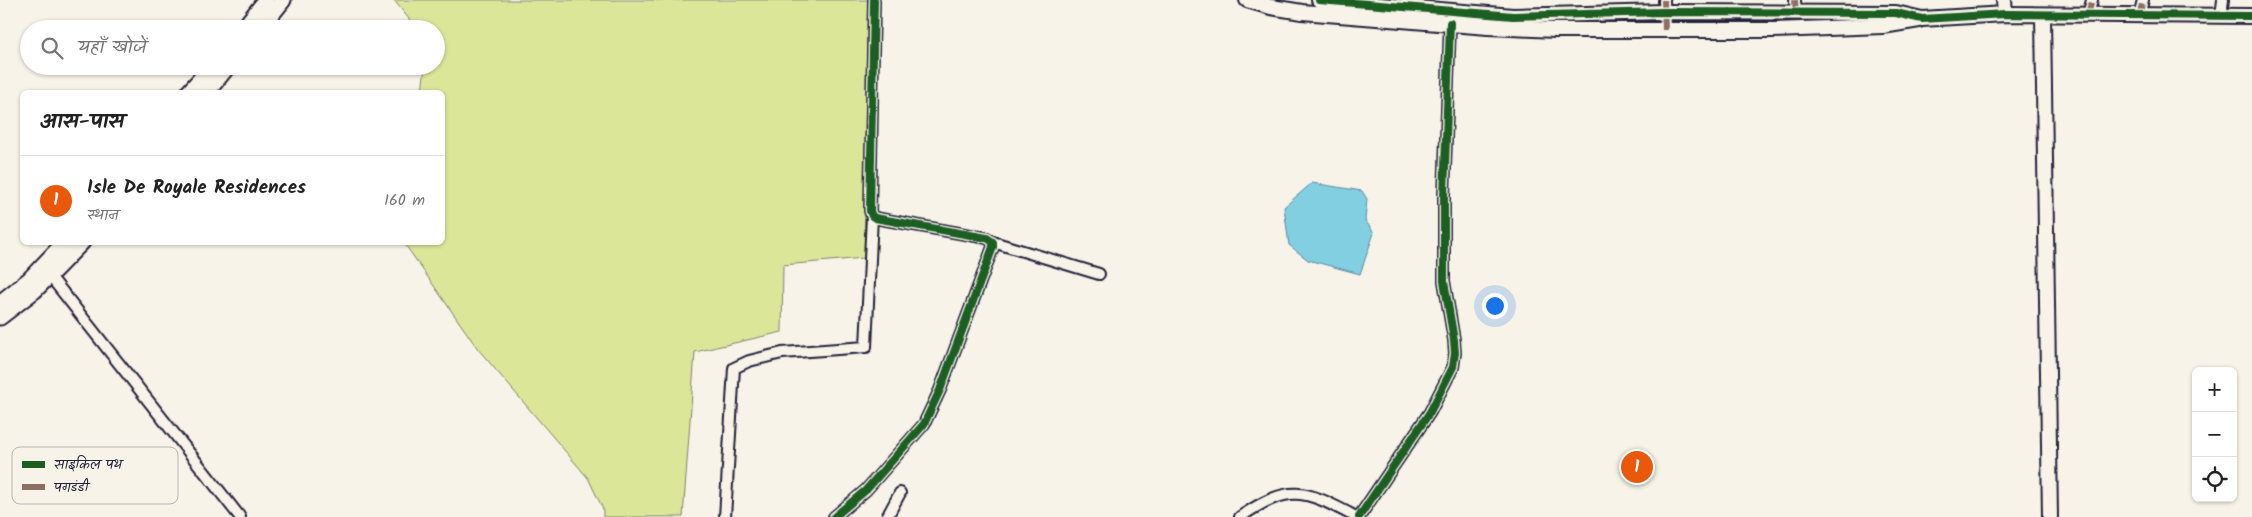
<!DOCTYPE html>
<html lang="hi">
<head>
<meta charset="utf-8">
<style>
	:root { --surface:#fff; --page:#f6f6f6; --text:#222; --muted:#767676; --line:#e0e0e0; --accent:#ea580c }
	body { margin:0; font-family:Kalam,"Playpen Sans Deva",sans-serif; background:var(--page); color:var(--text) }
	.controls { position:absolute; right:15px; bottom:15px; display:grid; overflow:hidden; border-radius:8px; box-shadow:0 1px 4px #0004 }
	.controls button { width:45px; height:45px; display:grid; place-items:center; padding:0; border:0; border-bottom:1px solid var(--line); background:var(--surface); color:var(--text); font:25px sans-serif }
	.you { position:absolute; left:1494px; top:305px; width:18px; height:18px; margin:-12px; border:4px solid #fff; border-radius:50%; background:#1a73e8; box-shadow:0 0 0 8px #1a73e833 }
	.badge { display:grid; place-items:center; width:32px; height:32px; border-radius:50%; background:var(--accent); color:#fff; font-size:16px; font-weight:700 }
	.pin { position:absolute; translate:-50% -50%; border:2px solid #fff; box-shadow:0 1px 5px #0006 }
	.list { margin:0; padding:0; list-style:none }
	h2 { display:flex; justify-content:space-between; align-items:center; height:65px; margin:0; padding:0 20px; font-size:21px }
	h2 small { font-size:16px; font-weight:400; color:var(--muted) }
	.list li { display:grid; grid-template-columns:32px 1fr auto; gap:15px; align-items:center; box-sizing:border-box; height:90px; padding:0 20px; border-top:1px solid var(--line) }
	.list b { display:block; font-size:19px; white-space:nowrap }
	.list p { margin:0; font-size:16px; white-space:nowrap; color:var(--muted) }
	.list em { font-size:16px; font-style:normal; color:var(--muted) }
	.icon { flex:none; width:28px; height:28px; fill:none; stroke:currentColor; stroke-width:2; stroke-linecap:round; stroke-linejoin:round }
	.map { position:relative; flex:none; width:2252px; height:517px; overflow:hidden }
	.search { position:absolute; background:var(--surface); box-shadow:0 1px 4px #0004; left:20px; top:20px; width:425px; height:55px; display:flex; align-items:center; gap:12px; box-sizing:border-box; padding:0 18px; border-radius:28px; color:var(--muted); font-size:19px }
	.panel { position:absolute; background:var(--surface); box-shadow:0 1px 4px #0004; left:20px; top:90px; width:425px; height:155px; border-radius:8px }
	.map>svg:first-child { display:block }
	.grass { fill:#dbe699; stroke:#7e846a }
	.water { fill:#82cfe1; stroke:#5c8a9f }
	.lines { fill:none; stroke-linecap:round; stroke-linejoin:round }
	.street-casing { stroke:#22223b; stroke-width:14 }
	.secondary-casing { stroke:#22223b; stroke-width:18 }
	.primary-casing { stroke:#22223b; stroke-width:19 }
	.street { stroke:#f7f3e8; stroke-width:10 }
	.secondary { stroke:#f7f3e8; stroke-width:14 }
	.primary { stroke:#f7f3e8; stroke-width:15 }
	.quiet { stroke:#8d6e63; stroke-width:6; stroke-dasharray:12 6; stroke-linecap:butt }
	.cycleway-casing { stroke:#f7f3e8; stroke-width:11 }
	.cycleway { stroke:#1b5e20; stroke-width:8 }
	.key { fill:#f7f3e8; stroke:#b7b4b4; stroke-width:1 }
	.key-label { font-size:14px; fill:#22223b }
</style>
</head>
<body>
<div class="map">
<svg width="2252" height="517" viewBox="0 0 2252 517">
	<rect width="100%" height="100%" fill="#f7f3e8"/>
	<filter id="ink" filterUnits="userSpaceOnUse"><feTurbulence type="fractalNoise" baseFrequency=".02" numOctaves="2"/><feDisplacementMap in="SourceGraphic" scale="10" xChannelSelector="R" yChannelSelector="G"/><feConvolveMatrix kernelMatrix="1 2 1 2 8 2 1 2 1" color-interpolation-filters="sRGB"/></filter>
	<g filter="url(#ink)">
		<polygon class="grass" points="394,0 869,0 864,258 783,265 782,332 695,352 683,517 603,517 603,509 588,478 478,349 404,243 442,242 442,92 422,92 425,66 436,66 436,29 417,29"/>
		<polygon class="water" points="1312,183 1362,191 1367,199 1365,220 1374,233 1360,274 1308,260 1289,245 1284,207"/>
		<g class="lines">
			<defs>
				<g id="street">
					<polyline points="1664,0 1665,31"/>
					<polyline points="1795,0 1796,14"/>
					<polyline points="2088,15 2092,0"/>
					<polyline points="2139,16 2143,0"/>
					<polyline points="2221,16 2223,0"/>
					<polyline points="993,242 1099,274"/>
					<polyline points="50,276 240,517"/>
					<polyline points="725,517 734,368 749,361 782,353 866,347 872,216"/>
					<polyline points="834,517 866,490 924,424 940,390 993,247 993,242 987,238 875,218 872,216 870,211 874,0"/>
					<polyline points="887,517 900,493"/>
					<path d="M1240 517C1292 482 1304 490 1356 517"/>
					<polyline points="1359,517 1430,412 1453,367 1455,353 1454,340 1444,281 1444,196 1450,23"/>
				</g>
				<g id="secondary">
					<polyline points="1247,0 1271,7 1302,12 1488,27 1555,30 1774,30 1883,26 1919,20"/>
					<polyline points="1319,0 1513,16 1664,12 1896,13 1922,19 2005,14 2252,16"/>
					<polyline points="2004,0 2005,14"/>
					<polyline points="2043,16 2050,517"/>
				</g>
				<g id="primary">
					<polyline points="243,29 266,0"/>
					<polyline points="260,29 283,0"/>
					<polyline points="189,92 212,66"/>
					<polyline points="207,92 228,66"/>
					<polyline points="0,303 29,280 65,242"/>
					<polyline points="0,317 35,290 82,242"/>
				</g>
			</defs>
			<use href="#street" class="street-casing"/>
			<use href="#secondary" class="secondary-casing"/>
			<use href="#primary" class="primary-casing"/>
			<use href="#street" class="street"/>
			<use href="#secondary" class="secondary"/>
			<use href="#primary" class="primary"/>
			<g class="quiet">
				<polyline points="1664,0 1665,31"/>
				<polyline points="1795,0 1796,14"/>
				<polyline points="2088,15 2092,0"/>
				<polyline points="2139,16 2143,0"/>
			</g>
			<defs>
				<g id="cycleway">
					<polyline points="1319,0 1513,16 1664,12 1896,13 1922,19 2005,14 2252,16"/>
					<polyline points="834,517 866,490 924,424 940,390 993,247 993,242 987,238 875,218 872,216 870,211 874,0"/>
					<polyline points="1359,517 1430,412 1453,367 1455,353 1454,340 1444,281 1444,196 1450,23"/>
				</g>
			</defs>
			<use href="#cycleway" class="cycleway-casing"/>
			<use href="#cycleway" class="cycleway"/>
		</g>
	</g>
	<rect x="12" y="447" width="166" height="57" rx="8" class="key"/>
	<rect x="22" y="461" width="23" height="7" fill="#1b5e20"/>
	<rect x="22" y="484" width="23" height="6" fill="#8d6e63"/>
	<g class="key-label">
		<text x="54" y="469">साइकिल पथ</text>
		<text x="54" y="492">पगडंडी</text>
	</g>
</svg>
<div class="controls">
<button>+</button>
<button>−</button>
<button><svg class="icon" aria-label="locate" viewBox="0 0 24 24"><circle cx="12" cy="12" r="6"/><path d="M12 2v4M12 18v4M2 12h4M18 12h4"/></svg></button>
</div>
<div class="you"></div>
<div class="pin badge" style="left:1637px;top:467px">1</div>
<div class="search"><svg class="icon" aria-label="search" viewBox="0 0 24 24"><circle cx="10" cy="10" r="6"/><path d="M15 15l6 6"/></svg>यहाँ खोजें</div>
<section class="panel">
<h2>आस-पास<small></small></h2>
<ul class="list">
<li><span class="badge">1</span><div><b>Isle De Royale Residences</b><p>स्थान</p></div><em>160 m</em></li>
</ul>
</section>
</div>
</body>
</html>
